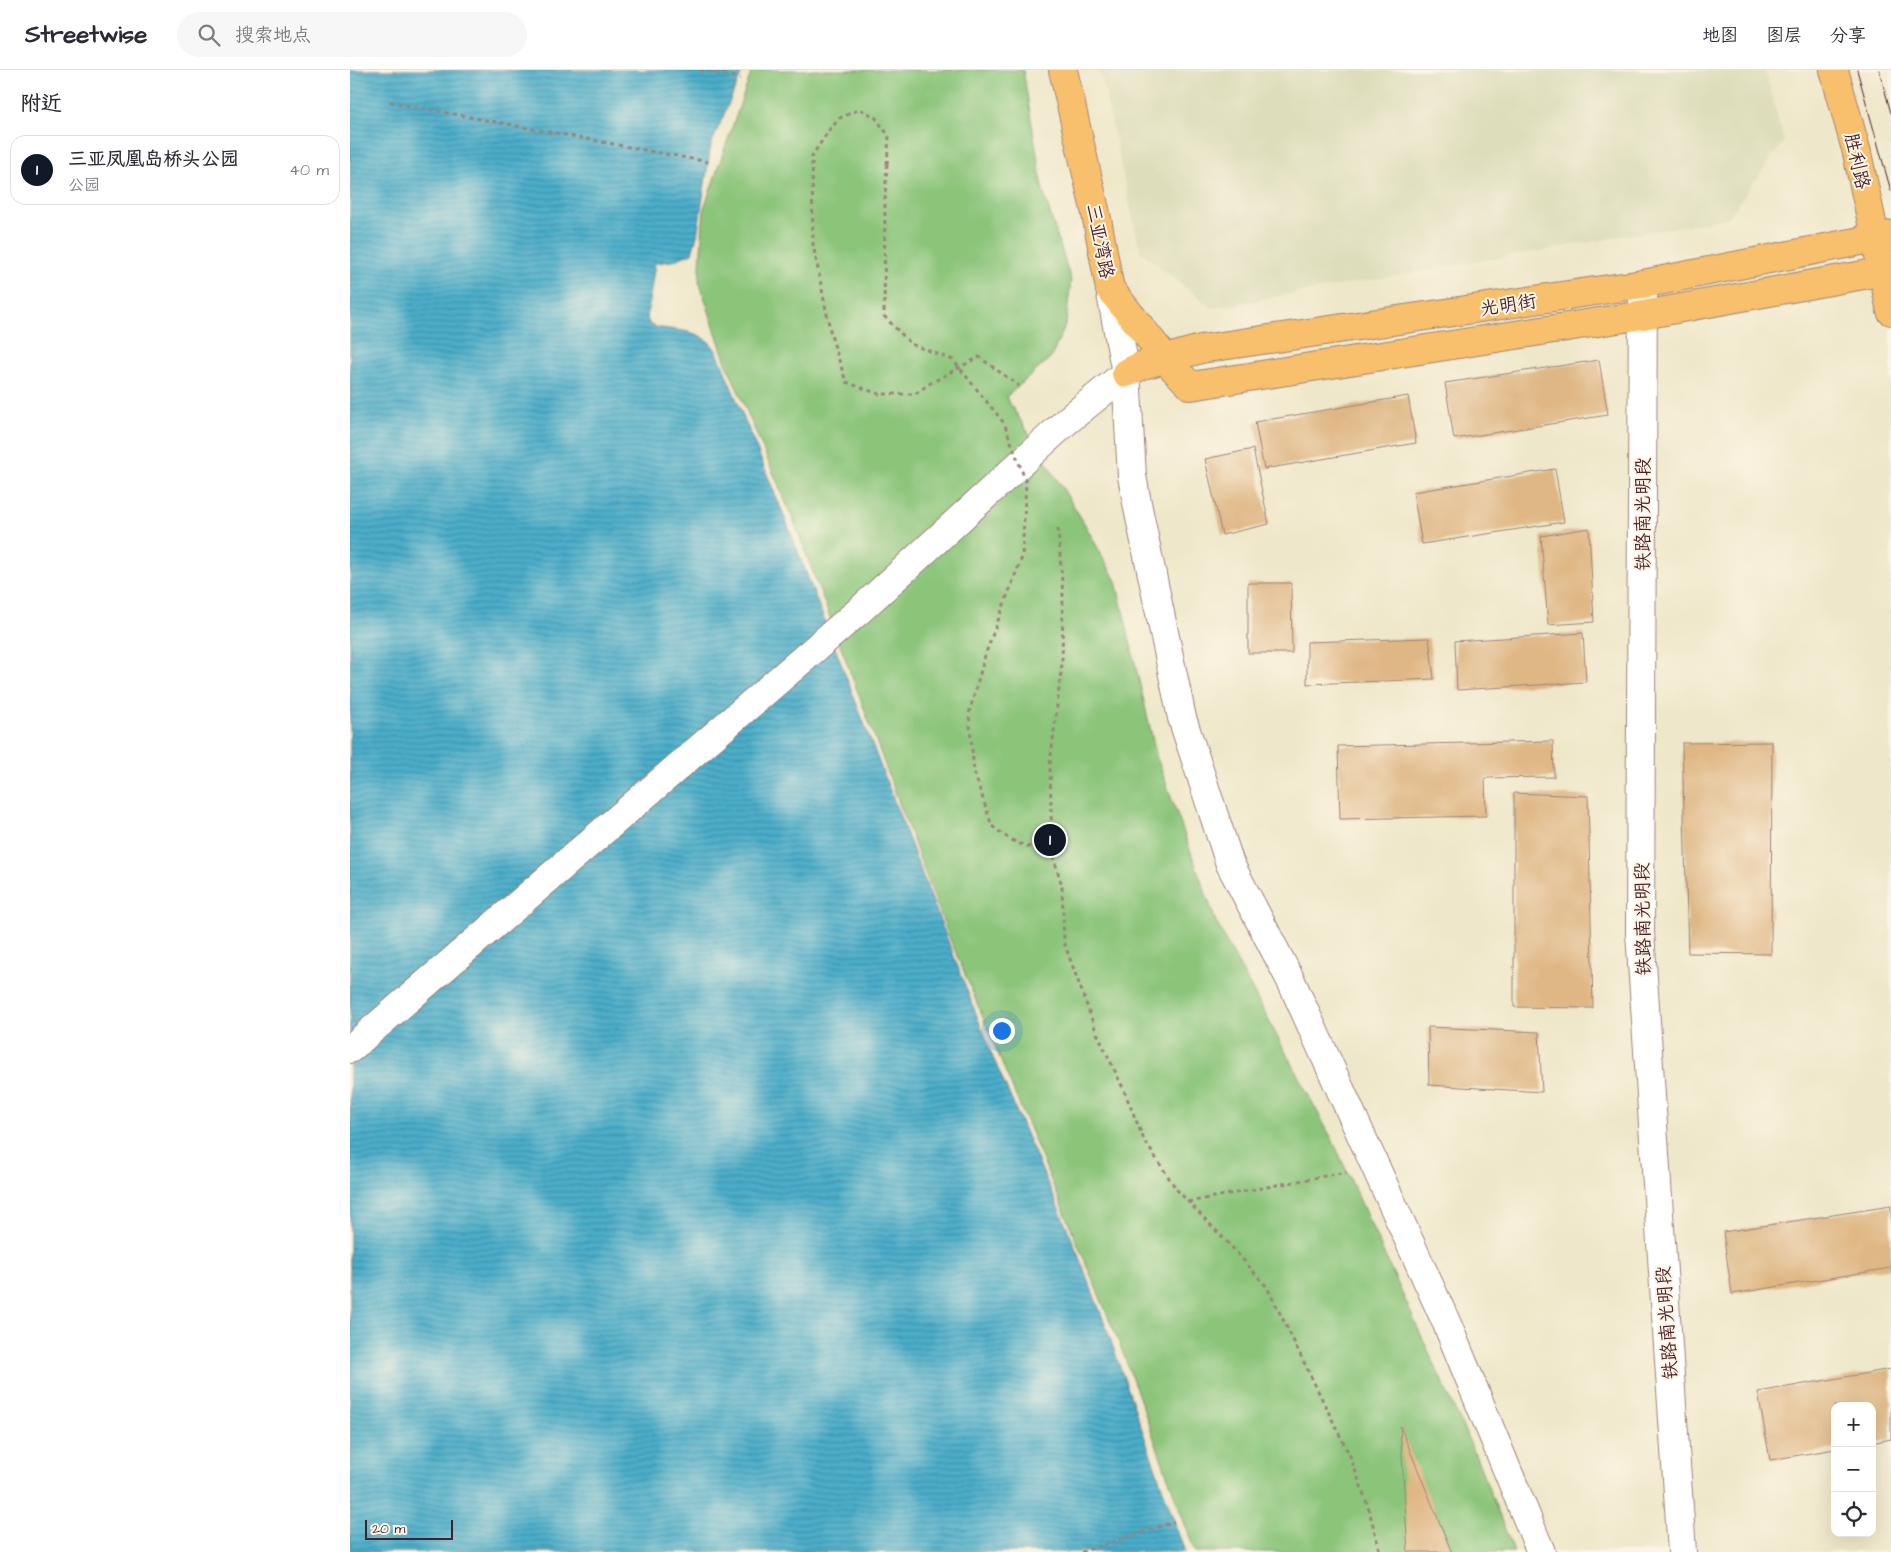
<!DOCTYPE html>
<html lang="zh">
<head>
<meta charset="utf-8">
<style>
	:root { --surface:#fff; --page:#f7f7f7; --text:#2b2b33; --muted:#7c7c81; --line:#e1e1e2; --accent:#111827 }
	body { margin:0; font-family:"Architects Daughter","LXGW WenKai TC",sans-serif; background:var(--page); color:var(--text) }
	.controls { position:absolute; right:15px; bottom:15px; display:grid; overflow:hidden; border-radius:10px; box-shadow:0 5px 20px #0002 }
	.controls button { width:45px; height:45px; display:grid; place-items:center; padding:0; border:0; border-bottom:1px solid var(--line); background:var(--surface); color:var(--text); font:25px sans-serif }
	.scale { position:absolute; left:15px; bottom:12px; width:88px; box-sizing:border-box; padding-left:5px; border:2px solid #4a1f2b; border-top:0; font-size:14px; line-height:18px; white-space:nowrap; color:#4a1f2b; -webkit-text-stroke:4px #fcf5e5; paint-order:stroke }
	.you { position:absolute; left:651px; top:960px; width:18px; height:18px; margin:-12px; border:4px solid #fff; border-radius:50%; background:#1a73e8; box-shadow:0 0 0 8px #1a73e833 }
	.badge { display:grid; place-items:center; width:32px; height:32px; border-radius:50%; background:var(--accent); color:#fff; font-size:16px; font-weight:700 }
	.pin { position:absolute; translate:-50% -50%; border:2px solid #fff; box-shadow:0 1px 5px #0006 }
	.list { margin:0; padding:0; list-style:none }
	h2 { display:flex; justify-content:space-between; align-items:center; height:65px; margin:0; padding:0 20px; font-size:21px }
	h2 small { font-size:16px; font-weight:400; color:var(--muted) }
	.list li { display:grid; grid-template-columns:32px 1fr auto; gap:15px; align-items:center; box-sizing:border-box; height:70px; margin:0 10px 10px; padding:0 10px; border:1px solid var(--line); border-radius:15px }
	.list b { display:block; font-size:19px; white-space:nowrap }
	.list p { margin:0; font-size:16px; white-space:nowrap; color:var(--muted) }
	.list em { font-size:16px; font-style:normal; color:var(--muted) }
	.icon { flex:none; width:28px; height:28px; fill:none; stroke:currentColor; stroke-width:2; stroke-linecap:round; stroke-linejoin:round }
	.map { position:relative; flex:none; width:1541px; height:1482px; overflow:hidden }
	header { display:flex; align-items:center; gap:30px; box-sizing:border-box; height:70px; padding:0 25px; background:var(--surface); border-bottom:1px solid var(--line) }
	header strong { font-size:24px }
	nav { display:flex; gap:28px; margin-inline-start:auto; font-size:18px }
	.search { width:350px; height:45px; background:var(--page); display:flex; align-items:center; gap:12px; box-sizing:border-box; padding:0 18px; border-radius:28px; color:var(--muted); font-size:19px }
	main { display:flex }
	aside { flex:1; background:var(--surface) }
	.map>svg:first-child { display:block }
	.built { fill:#deddbb }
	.park { fill:#8bc57a; stroke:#6a7252 }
	.water { fill:url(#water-rules); stroke:#4a667a }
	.building { fill:#dfb785 }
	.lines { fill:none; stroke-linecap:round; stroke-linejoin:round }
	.minor-casing { stroke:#9c837a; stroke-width:30 }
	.major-casing { stroke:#9c837a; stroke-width:30 }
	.path { stroke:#9c837a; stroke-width:3; stroke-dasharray:4 4; stroke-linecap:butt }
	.minor { stroke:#fff; stroke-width:28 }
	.major { stroke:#f8bf6c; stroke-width:28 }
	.tram { stroke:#4a1f2b; stroke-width:1 }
	.path-bridge { stroke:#9c837a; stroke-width:3; stroke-dasharray:4 4; stroke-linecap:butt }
	.labels { text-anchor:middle; stroke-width:4; stroke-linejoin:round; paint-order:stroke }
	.street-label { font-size:19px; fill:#4a1f2b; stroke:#fcf5e5 }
</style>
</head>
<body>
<header>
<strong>Streetwise</strong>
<div class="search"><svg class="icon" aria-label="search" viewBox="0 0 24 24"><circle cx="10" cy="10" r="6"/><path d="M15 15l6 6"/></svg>搜索地点</div>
<nav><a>地图</a><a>图层</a><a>分享</a></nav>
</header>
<main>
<aside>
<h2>附近<small></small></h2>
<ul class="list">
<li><span class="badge">1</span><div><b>三亚凤凰岛桥头公园</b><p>公园</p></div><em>40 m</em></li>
</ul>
</aside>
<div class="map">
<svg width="1541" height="1482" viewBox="0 0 1541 1482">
	<defs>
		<pattern id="water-rules" width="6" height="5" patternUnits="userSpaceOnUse" patternTransform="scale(1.25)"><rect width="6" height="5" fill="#4baeca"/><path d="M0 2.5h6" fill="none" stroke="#408da4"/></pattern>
	</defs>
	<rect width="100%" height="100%" fill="#fcf5e5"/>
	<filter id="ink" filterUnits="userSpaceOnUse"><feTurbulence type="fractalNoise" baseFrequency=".02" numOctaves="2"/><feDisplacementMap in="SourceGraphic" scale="10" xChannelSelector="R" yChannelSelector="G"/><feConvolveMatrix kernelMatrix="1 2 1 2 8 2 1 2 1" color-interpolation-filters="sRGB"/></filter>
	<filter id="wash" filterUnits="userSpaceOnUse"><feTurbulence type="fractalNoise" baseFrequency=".0096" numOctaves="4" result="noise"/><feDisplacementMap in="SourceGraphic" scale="20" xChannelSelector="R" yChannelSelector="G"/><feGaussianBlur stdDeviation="1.12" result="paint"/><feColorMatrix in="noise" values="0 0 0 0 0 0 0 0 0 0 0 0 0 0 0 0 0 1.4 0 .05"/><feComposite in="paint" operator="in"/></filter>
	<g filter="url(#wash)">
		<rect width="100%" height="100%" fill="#efe7c9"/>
		<polygon class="built" points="750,0 1415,0 1434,71 1378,148 862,238 790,181"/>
		<polygon class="park" points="402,0 673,0 693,121 721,210 716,253 701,288 656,327 733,451 766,511 807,688 866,852 983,1071 1125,1384 1164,1482 845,1482 772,1280 598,864 445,454 375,290 349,211 354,138"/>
		<path class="water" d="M0 0H393L361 75 347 166 342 183 322 191 305 193 297 249 300 255C317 261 342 258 357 270 361 273 364 278 367 282L435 448 642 985 722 1169 754 1251 835 1482H0Z"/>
		<g id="blocks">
			<g class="building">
				<polygon points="1249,290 1258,345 1104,369 1095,313"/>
				<polygon points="1058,326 1066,373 914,399 905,352"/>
				<polygon points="903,379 919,454 872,465 855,389"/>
				<polygon points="1205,399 1214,452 1072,474 1063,422"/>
				<polygon points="1239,458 1244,552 1198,555 1191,466"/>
				<polygon points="898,513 941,513 942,583 898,583"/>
				<polygon points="1233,563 1236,612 1107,620 1105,571"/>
				<polygon points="1079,568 1084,609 957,614 957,572"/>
				<polygon points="1203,671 1204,707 1135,708 1136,746 990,749 988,676"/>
				<polygon points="1422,672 1421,884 1338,883 1332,673"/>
				<polygon points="1164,723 1238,726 1243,938 1164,937"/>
				<polygon points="1078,957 1189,962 1192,1022 1079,1015"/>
				<polygon points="1541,1136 1541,1198 1382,1224 1373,1162"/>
				<polygon points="1541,1299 1541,1369 1522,1373 1522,1336 1485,1336 1485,1379 1420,1390 1408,1322"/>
				<polygon points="1050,1356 1100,1478 1102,1482 1058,1482"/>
			</g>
		</g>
	</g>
	<g filter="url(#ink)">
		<use href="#blocks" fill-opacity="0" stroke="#9c837a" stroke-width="1"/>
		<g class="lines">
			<defs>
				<g id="minor">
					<polyline points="1293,214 1290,863 1332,1482"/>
					<polyline points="760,219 776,303 782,406 788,438 832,648 880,794 941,911 1097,1254 1191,1482"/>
					<polyline points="0,979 510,540 718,350 776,303"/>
				</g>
				<g id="major">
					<polyline points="713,0 746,144 760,219 824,299 841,316 1293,245 1541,200"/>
					<polyline points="1484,0 1507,83 1541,241"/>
					<polyline points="776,303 793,295 851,279 1293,214 1541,165"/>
				</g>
			</defs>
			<use href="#minor" class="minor-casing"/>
			<use href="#major" class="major-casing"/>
			<g class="path">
				<polyline points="350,0 390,8"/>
				<polyline points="40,32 358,92"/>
				<polyline points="537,94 539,66 525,47 510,39 490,48 479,60 462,86 463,174 481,265 496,312 529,324 565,324 579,314 629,287 669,316"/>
				<polyline points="708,459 713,525 712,594 700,695 702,781 712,817 714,872 746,961 773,1018 794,1070 827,1120 880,1175 917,1217 1000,1386 1018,1436 1030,1482"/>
				<path d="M642 756C664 774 674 777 702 781"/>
				<polyline points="838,1132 996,1102"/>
				<polyline points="731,1482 824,1452"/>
			</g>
			<use href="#minor" class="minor"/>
			<use href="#major" class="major"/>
			<g class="tram">
				<polyline points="1507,0 1541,121"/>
				<polyline points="1529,0 1541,43"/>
			</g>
			<polyline class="path-bridge" points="537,94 535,129 534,246 561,274 603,290 654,353 676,412 672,487 635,585 619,644 624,702 642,756"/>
		</g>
	</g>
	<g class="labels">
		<g class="street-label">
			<text transform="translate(1508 91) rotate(77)" y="7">胜利路</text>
			<text transform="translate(751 171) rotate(79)" y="7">三亚湾路</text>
			<text transform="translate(1158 234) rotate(-9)" y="7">光明街</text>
			<text transform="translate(1292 444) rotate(-90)" y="7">铁路南光明段</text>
			<text transform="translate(1292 849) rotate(-91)" y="7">铁路南光明段</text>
			<text transform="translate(1316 1253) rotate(-94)" y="7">铁路南光明段</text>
		</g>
	</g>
</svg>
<div class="controls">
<button>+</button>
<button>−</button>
<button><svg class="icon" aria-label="locate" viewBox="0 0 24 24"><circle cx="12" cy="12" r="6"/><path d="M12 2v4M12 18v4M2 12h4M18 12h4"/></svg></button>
</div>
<div class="scale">20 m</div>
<div class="you"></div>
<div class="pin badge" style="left:700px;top:770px">1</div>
</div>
</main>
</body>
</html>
